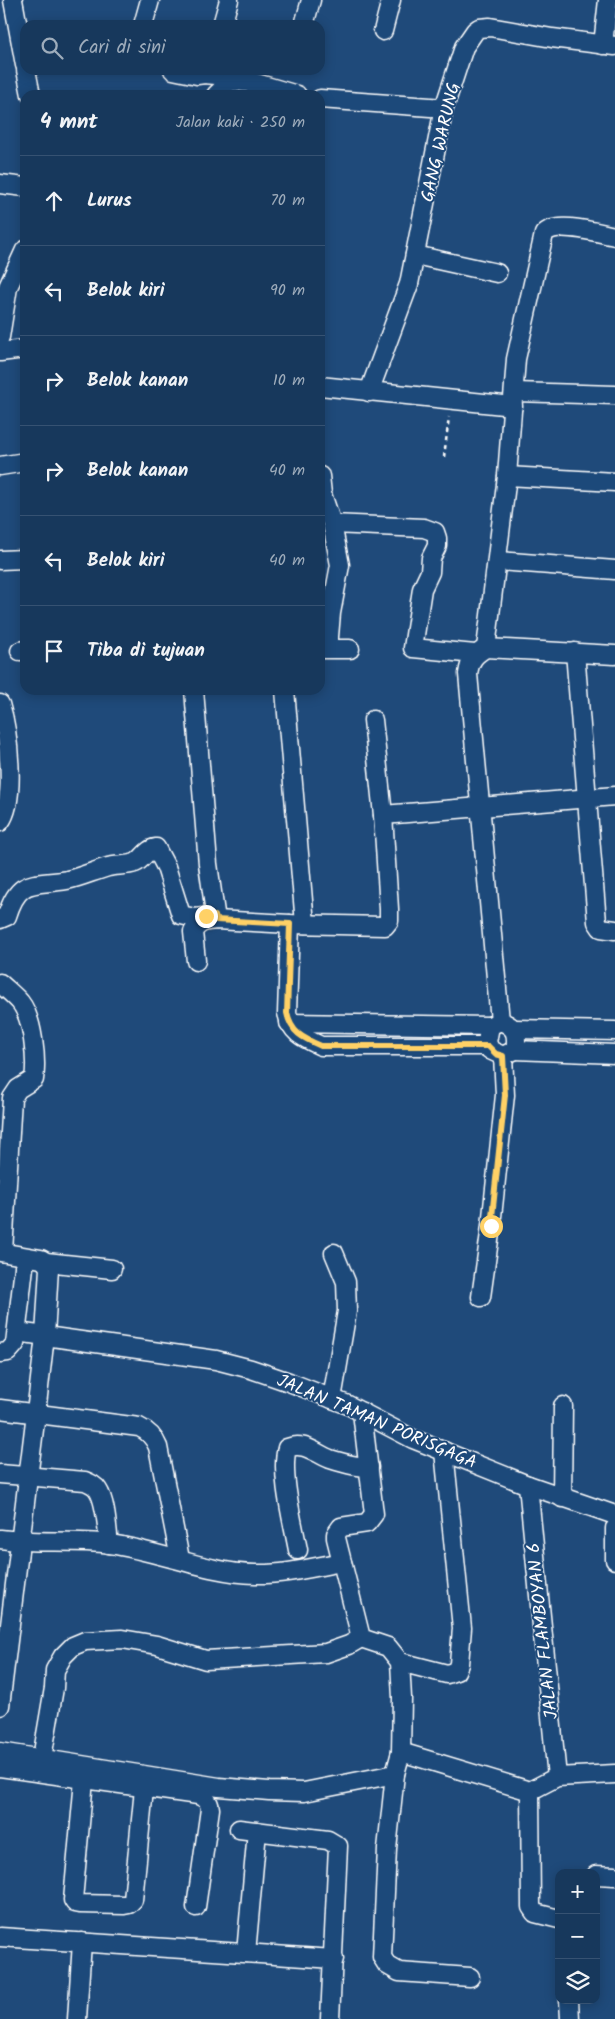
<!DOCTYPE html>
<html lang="id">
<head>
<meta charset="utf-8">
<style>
	:root { --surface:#17385c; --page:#244365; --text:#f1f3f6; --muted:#9eacbb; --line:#365272 }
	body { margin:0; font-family:Kalam,sans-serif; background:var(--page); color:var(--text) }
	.controls { position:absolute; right:15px; bottom:15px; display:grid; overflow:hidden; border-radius:10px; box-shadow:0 2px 12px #0003 }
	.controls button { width:45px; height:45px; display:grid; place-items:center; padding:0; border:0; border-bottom:1px solid var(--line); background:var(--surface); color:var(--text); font:25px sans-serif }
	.stop { position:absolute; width:15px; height:15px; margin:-11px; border:4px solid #ffd166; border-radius:50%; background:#fff }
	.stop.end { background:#ffd166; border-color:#fff; box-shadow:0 1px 5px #0008 }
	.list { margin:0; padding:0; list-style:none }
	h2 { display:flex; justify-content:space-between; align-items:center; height:65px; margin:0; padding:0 20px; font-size:21px }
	h2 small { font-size:16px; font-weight:400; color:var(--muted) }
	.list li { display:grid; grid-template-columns:32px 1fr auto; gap:15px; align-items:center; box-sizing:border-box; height:90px; padding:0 20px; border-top:1px solid var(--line) }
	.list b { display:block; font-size:19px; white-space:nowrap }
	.list em { font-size:16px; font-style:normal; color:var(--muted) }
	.icon { flex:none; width:28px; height:28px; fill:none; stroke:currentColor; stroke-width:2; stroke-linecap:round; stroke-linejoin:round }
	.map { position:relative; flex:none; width:615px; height:2019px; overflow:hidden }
	.search { position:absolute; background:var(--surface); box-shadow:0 2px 12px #0003; left:20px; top:20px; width:305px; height:55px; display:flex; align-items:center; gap:12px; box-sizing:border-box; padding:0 18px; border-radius:15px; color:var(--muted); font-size:19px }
	.panel { position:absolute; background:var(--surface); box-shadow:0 2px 12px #0003; left:20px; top:90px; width:305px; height:605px; border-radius:15px }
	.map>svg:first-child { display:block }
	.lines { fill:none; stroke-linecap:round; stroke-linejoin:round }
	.minor-casing { stroke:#fff; stroke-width:21 }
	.path { stroke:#fff; stroke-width:2.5; stroke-dasharray:4 4; stroke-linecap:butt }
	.minor { stroke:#1f4a7a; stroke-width:18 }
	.route { stroke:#ffd166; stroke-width:6 }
	.labels { text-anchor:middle; stroke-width:4; stroke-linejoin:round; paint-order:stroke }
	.street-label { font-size:18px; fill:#fff; stroke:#1f4a7a }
</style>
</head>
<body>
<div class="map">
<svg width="615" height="2019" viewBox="0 0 615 2019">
	<rect width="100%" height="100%" fill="#1f4a7a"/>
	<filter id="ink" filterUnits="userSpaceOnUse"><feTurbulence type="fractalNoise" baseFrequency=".02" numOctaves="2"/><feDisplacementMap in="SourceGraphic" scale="10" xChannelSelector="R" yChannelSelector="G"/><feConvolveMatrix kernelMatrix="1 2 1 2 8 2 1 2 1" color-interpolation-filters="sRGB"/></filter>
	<g filter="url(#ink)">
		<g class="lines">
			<defs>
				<g id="minor">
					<polyline points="13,0 25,65"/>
					<polyline points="143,25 150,0"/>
					<polyline points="222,25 229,0"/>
					<polyline points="304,25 311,0"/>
					<polyline points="383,31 391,0"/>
					<polyline points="603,45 608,0"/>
					<polyline points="26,70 31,95"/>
					<polyline points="173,70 197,75 204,74"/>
					<polyline points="206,70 204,74 216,75 230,81"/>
					<polyline points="216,95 230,81 256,83 297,95"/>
					<polyline points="320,99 444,108"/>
					<polyline points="0,184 25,187"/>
					<polyline points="415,255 497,273"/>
					<polyline points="0,337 8,287 25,250"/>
					<polyline points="0,352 25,349"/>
					<polyline points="320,386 513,406"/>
					<polyline points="369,392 409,284 444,108 464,47 475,31 479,28 490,27 552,38 615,46"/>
					<polyline points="515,392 615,395"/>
					<polyline points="0,466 25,462"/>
					<polyline points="320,476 322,494 332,524 424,528 435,532 437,538 437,546 431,558 430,572 422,589 413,648 475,654"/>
					<polyline points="507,476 615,482"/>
					<polyline points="0,560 25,559"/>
					<polyline points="498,561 615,570"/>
					<polyline points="328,648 331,613 340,565 332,524"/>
					<path d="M486 648 507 476 516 359 544 234C555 220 599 233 615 236"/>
					<polyline points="320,649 350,649"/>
					<polyline points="20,651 25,650"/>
					<polyline points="575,652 597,922 601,928 615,930"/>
					<polyline points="194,690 208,864 216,920"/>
					<polyline points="285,690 305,924"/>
					<path d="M0 704C8 730 17 800 0 822"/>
					<polyline points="383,815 615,796"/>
					<path d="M0 919 7 916C19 877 33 886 67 880 81 877 94 871 108 867 116 865 127 866 135 863 144 859 146 849 156 848L166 867 181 915 195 918 212 916"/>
					<path d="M290 924 287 1013C291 1033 303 1038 321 1046H488"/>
					<path d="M196 961 193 932C198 922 205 921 216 920L290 924 385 926 389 921V909L383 815 373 720"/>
					<path d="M0 983C6 989 14 995 20 1002 33 1018 37 1060 34 1079L18 1089 12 1098 3 1252"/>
					<path d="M500 1021 468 674C470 660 474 655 486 648L615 655"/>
					<path d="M500 1021C515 1026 518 1034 515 1050L503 1056 490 1050 487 1042 490 1026Z"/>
					<polyline points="289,1023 490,1026"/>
					<polyline points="515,1029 615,1031"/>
					<polyline points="515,1050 615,1054"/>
					<polyline points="0,1252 41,1259 46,1262 112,1269"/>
					<polyline points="481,1297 491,1226 505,1095 503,1056"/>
					<polyline points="17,1332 216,1360 251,1369 289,1382 348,1405 413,1439 528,1485 615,1515"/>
					<polyline points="0,1353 8,1352 15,1344 24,1267"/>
					<polyline points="332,1399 347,1311 346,1282 334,1253"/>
					<path d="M0 1409 139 1427C148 1431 154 1437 158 1447L180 1559"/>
					<polyline points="362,1412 374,1514 367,1523 341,1527 336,1534 336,1538 361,1638 388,1647 400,1662 402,1698 401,1752 395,1774 387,1849 382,1957 387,1965 399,1972 470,1977"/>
					<path d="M0 1474 85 1481C90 1483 95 1485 98 1490 106 1502 107 1529 109 1544"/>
					<polyline points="528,1485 557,1777"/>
					<polyline points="562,1498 563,1406"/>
					<polyline points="615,1528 615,1560"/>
					<path d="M0 1539C36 1544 75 1539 110 1544 158 1551 209 1573 255 1574 284 1575 314 1567 342 1562"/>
					<path d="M298 1550C293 1523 280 1473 287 1448 304 1441 315 1453 330 1459 343 1463 356 1467 369 1467"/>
					<polyline points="400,1662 447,1674 456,1671 459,1664 462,1628 444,1451"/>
					<polyline points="0,1706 36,1413 45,1336 49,1268 46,1262"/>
					<polyline points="0,1752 219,1787 269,1791 304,1792 395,1774"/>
					<polyline points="401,1752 530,1791"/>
					<polyline points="42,1758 54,1688 55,1670 63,1656 73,1646 85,1641 122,1639 157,1645 206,1660 326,1653 349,1645 361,1638"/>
					<path d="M0 1767 198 1795C205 1798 209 1800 210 1809L196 1907"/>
					<polyline points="84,1780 73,1900 75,1903 80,1904 124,1905 129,1904 133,1900 144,1789"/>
					<polyline points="239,1829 328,1840 338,1846 330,2019"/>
					<polyline points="596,1875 615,1876"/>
					<polyline points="559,1919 535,1913 531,1907 530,1791 557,1777 615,1774"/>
					<polyline points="0,1937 334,1959"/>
					<polyline points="246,1953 257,1831"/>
					<polyline points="569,2000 570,2019"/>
					<polyline points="77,2019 82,1942"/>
				</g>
			</defs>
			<use href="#minor" class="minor-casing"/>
			<polyline class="path" points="444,457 449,417"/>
			<use href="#minor" class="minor"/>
		</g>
	</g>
	<g class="lines" filter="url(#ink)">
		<path class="route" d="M206 916H215L216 920 290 924 287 1013C291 1033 303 1038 321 1046H488L496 1054 503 1056 505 1095 491 1226"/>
	</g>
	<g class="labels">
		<g class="street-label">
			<text transform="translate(440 142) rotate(-77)" y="6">GANG WARUNG</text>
			<text transform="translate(377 1421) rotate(23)" y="6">JALAN TAMAN PORISGAGA</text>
			<text transform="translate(542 1631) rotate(-96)" y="6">JALAN FLAMBOYAN 6</text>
		</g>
	</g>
</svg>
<div class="controls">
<button>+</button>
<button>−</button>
<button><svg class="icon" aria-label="layers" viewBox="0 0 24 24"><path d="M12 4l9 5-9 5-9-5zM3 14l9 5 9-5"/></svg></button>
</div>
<div class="stop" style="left:491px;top:1226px"></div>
<div class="stop end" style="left:206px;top:916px"></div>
<div class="search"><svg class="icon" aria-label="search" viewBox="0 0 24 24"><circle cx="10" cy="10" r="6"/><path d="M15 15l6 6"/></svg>Cari di sini</div>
<section class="panel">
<h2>4 mnt<small>Jalan kaki · 250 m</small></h2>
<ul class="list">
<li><svg class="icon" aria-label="ahead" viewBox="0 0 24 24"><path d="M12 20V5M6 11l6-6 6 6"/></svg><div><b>Lurus</b></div><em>70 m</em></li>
<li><svg class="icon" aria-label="left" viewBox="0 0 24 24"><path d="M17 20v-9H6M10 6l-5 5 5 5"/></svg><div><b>Belok kiri</b></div><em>90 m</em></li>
<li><svg class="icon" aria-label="right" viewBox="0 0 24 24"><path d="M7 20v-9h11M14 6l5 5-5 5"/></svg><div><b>Belok kanan</b></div><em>10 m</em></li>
<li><svg class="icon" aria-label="right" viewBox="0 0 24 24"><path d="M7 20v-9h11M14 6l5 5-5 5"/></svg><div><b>Belok kanan</b></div><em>40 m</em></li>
<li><svg class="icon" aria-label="left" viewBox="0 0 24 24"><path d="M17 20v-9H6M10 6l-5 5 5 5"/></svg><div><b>Belok kiri</b></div><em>40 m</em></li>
<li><svg class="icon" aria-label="arrive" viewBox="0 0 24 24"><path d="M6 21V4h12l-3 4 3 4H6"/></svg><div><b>Tiba di tujuan</b></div></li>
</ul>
</section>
</div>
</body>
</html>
